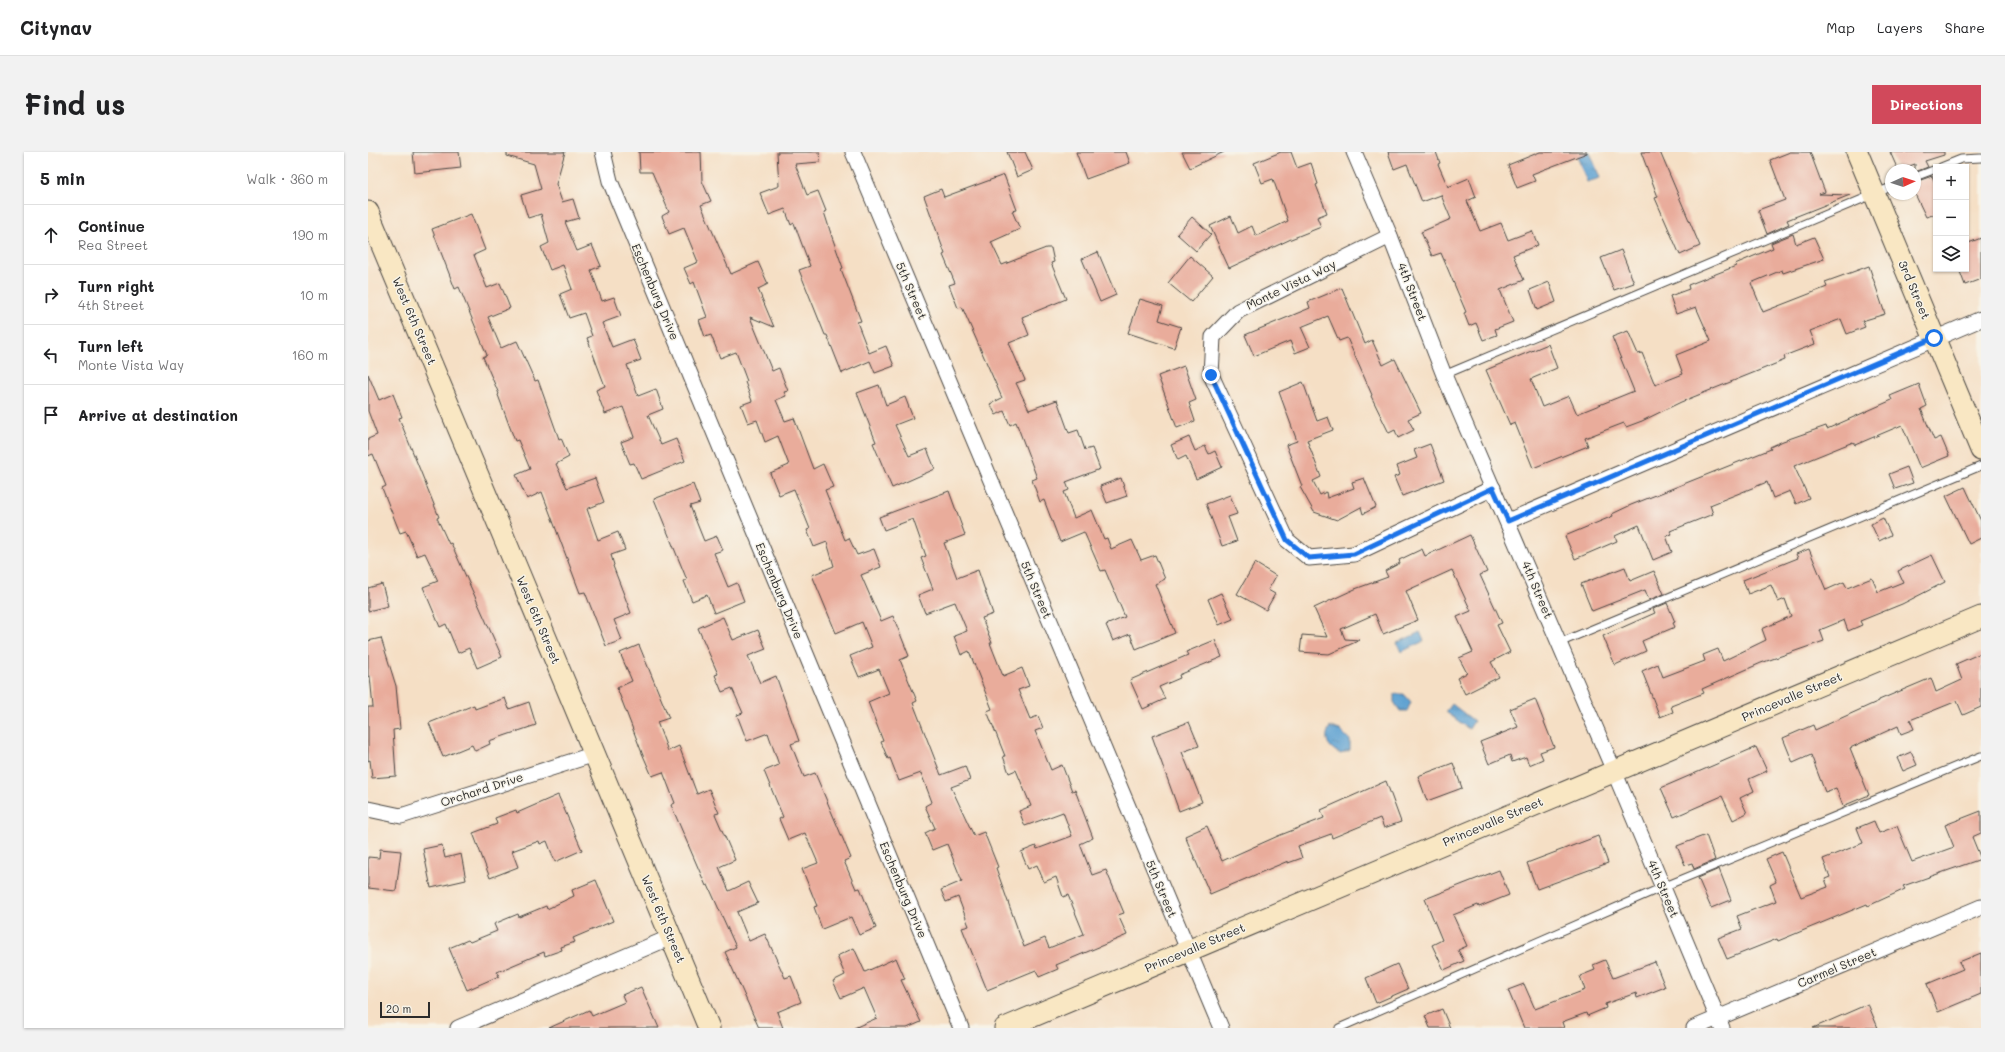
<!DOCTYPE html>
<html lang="en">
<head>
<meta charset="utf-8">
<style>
	:root { --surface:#fff; --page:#f2f2f2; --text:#202124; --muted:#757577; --line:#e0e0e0; --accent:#d1495b }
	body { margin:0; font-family:Mali,sans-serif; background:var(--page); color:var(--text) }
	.controls { position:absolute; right:12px; top:12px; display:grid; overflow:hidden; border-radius:0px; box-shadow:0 1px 3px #0004 }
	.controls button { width:36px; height:36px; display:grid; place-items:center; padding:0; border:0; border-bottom:1px solid var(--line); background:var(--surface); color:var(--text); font:20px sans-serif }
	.compass { position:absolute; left:1517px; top:12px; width:36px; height:36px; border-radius:50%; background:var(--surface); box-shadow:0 1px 3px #0004; rotate:87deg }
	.scale { position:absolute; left:12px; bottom:10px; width:50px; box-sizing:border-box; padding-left:4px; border:2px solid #2b2b2b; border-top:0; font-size:11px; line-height:14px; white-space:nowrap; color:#2b2b2b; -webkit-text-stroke:3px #f7f3e8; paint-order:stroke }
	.stop { position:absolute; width:12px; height:12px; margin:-9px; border:3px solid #1a73e8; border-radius:50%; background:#fff }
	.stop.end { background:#1a73e8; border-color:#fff; box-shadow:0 1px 4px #0008 }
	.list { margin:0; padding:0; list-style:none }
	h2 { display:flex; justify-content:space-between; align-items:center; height:52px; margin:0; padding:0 16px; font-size:17px }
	h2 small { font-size:13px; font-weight:400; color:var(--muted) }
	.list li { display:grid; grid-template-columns:26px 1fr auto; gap:12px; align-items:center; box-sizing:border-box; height:60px; padding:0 16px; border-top:1px solid var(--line) }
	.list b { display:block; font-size:15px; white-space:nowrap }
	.list p { margin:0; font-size:13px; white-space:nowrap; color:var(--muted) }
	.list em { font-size:13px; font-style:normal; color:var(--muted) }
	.icon { flex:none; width:22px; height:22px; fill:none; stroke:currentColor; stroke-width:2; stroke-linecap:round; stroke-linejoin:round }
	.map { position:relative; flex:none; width:1613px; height:876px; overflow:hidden; border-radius:0px }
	header { display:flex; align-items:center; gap:24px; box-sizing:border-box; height:56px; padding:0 20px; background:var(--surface); border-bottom:1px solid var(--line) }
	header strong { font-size:19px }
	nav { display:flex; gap:22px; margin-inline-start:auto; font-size:14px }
	.intro { display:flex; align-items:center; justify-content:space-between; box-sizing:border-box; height:96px; padding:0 24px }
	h1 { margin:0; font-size:28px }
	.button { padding:10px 18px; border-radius:0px; background:var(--accent); color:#fff; font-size:14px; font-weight:700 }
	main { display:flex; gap:24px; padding:0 24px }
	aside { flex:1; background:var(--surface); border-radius:0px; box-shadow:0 1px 3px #0004 }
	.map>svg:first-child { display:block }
	.water { fill:url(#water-ripples); stroke:#44667e }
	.building { fill:#e9ac9b }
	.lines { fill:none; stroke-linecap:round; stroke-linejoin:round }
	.lane-casing { stroke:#494642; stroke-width:9 }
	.street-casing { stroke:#494642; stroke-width:17 }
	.secondary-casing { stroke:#494642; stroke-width:23 }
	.lane { stroke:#fff; stroke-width:7 }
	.street { stroke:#fff; stroke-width:15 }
	.secondary { stroke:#f9e7c3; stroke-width:21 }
	.route { stroke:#1a73e8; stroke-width:5 }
	.labels { text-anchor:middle; stroke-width:3; stroke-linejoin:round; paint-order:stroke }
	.street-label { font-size:12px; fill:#2b2b2b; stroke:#f7f3e8 }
</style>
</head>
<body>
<header>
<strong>Citynav</strong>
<nav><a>Map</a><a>Layers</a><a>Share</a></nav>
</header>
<div class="intro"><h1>Find us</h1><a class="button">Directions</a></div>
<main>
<aside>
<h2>5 min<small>Walk · 360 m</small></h2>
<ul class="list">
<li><svg class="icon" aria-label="ahead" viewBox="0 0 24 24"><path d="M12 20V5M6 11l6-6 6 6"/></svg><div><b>Continue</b><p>Rea Street</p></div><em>190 m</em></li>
<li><svg class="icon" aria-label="right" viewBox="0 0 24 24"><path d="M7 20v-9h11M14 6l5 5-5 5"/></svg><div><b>Turn right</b><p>4th Street</p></div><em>10 m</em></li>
<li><svg class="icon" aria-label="left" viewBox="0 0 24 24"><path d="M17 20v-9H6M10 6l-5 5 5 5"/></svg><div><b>Turn left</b><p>Monte Vista Way</p></div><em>160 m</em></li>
<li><svg class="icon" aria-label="arrive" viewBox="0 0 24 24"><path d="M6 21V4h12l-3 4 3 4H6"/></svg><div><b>Arrive at destination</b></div></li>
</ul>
</aside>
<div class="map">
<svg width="1613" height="876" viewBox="0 0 1613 876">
	<defs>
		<pattern id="water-ripples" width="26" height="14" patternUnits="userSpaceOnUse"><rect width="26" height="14" fill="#5ea2d2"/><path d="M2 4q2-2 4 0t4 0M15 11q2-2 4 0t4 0" fill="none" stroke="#4e84ab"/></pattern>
	</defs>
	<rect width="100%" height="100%" fill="#f7f3e8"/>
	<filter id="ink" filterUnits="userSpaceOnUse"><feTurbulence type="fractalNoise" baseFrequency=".025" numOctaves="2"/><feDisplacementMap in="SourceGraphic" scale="8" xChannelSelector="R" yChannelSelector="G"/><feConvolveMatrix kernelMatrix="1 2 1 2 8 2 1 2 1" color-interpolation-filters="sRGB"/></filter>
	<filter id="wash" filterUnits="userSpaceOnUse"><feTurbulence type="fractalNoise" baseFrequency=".012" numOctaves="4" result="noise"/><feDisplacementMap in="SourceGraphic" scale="16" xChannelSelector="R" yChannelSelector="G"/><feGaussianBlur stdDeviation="0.9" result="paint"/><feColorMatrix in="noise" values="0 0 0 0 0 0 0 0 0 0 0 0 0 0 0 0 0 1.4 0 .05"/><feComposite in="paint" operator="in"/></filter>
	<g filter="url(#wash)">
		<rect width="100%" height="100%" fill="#f5dfc5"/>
		<g class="water">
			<polygon points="1222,0 1232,26 1219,30 1208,1"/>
			<polygon points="1052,480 1056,489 1033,500 1029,491"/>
			<polygon points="1026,542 1036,542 1043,550 1039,559 1032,559 1026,550"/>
			<polygon points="1084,552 1106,569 1101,577 1078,560"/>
			<path d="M962 575 972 578 982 588V598L973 602C962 597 954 588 962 575Z"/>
		</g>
		<g id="blocks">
			<g class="building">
				<polygon points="45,0 91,0 93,16 47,21"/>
				<polygon points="139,0 197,0 188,32 194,50 205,47 211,66 197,70 209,99 224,93 233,114 223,118 234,149 246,145 253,164 234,171 244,195 265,187 273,208 259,213 270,244 288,237 295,257 280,263 293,293 308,287 317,309 273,327 266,311 262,312 253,290 266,285 255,255 237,262 228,238 237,234 219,186 224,184 216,161 201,166 192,142 204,137 195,113 182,118 173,95 181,91 173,62 160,66 153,43 173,37 166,12 139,4"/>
				<polygon points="271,0 333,0 334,29 343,49 333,53 363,122 390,110 400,132 390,137 406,175 382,165 404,219 411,216 420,239 416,240 418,244 408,248 417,269 426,266 445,317 455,312 465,335 457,338 477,388 481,386 489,403 506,397 513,415 493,423 513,469 525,464 541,504 532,508 549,549 545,551 573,623 597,614 602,628 583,635 606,684 616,680 630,715 628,716 656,795 677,786 681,796 716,782 700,743 695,745 688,725 676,730 669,713 660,717 653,700 668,694 669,697 704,684 695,660 657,674 651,659 663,654 648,618 641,621 635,604 637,604 619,559 624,557 601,499 593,503 586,484 599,479 587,450 557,461 550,443 565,437 553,406 558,404 545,367 516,378 511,365 581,339 597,383 576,391 589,426 610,418 625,462 614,466 624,491 622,491 635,524 654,516 661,534 650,538 662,567 670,564 675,576 667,579 683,618 694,613 704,639 707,638 725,686 712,692 724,723 738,718 756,761 750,763 759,783 688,813 690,817 671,825 668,818 619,838 594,776 601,774 590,745 578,750 573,738 594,729 579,692 564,698 557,681 567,676 557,654 564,650 553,621 531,629 522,606 520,607 513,590 515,589 500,550 521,541 511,517 491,525 482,504 504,495 494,470 468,481 444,423 466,414 459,390 446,395 439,378 442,377 426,337 411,343 402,321 421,313 410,284 397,290 389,268 380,271 373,253 384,249 377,230 379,229 368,200 352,206 343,183 337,185 331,168 339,165 326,130 323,132 316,116 330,110 316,76 301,82 294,64 301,60 284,20 272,20"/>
				<polygon points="409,0 451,0 452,10 427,12 439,43 450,39 458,59 456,60 464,85 475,116 473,117 493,169 489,170 501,201 518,194 526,214 507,221 502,209 474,221 459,183 457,183 431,118 442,114 426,71 423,73 417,57 401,63 392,41 411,34"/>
				<polygon points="639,0 657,0 665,18 649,25"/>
				<polygon points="708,0 758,0 762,11 718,27"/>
				<polygon points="814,0 856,0 822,16"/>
				<polygon points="913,0 923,0 929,16 943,11 950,32 948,33 959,61 949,65 953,75 923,87 861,116 842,74 863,64 870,81 884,74 888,84 920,69 905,27 894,31 886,11"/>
				<polygon points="1020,0 1068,0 1072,11 1070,12 1080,35 1101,26 1108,45 1099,49 1112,79 1133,71 1140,88 1164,79 1170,93 1145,103 1156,128 1132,138 1145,170 1127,177 1129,183 1115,188 1108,171 1101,174 1096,161 1098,160 1073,101 1064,104 1053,80 1083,67 1073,43 1054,50 1039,12 1026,17"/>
				<polygon points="1172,0 1219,0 1219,1 1164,22 1167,29 1149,36 1140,13"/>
				<polygon points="1273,0 1292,0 1332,94 1312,103 1287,46 1290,45"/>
				<polygon points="1422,0 1442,0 1457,40 1451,42 1482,43 1419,68 1421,72 1399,82 1390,58 1417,48 1402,8"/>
				<polygon points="1522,0 1576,0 1576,3 1557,9 1560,15 1547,20 1547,12 1530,18"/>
				<polygon points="636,23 649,58 644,59 652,77 623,90 634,113 678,96 683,96 686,110 683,111 698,147 654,165 661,183 641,191 657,228 648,231 661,258 689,248 701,281 710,278 717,298 724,296 732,317 698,330 701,338 696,340 706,366 724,358 736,387 739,386 743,397 764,388 773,408 787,403 797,427 787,432 807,481 768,497 762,482 745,489 738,473 757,465 737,418 733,419 716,380 692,390 676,348 672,350 664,328 669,326 648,270 642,273 636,259 628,263 622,252 634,246 594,155 590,156 581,133 587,131 575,103 577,102 556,44 573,37 576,45"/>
				<polygon points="1564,24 1568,33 1568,62 1558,65 1547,42 1547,30"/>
				<polygon points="103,62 117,98 106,103 119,136 132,131 142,156 120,165 133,196 149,189 167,229 170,228 191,287 193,286 201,305 188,312 199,336 227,326 236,350 219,357 230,388 250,380 257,398 243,403 246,413 245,414 263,461 246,468 254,488 238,494 217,440 212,441 174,340 159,347 148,323 162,317 150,288 147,289 130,243 131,242 115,205 119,203 91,135 87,137 64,77"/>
				<polygon points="824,65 843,82 828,99 809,82"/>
				<polygon points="1425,82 1428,92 1446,85 1456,107 1415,121 1414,118 1383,131 1395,160 1459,135 1457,130 1501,114 1517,162 1494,169 1497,175 1479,182 1473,167 1442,179 1447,192 1416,204 1417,208 1313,250 1274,269 1258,275 1256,271 1217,286 1220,294 1165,316 1147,271 1142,273 1118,218 1180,192 1189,216 1163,227 1174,255 1201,244 1209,262 1266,239 1244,185 1260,179 1270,202 1274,201 1287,233 1315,222 1308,203 1343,189 1328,155 1308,162 1302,144 1321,137 1320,133 1368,114 1367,112 1405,96 1403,91"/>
				<polygon points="1613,86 1613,127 1597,133 1591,117 1598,117 1598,92"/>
				<polygon points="1253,98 1266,131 1246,138 1233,106"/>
				<polygon points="730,100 748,143 732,150 714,107"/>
				<polygon points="822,104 845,124 823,150 800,131"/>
				<polygon points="1181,130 1188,150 1169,158 1162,138"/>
				<polygon points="974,136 997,192 1004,188 1015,213 1027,207 1053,261 1040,267 1046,278 1030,286 1027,278 1021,281 1003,244 1004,243 979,186 971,189 960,164 933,175 942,195 927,201 922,189 886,204 877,183 942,156 940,150"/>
				<polygon points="772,147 795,154 791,168 813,175 806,196 760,181"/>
				<polygon points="816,214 828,248 821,251 827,269 809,276 790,224"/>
				<polygon points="0,222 11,248 25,242 34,265 31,266 71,365 69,366 81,392 83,391 134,505 109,516 101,496 90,501 78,472 72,475 55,435 70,429 57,401 49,404 38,379 32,381 14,336 18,334 5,302 0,304 0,287 9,283 0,259"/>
				<polygon points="935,230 949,269 960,265 965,278 939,288 953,325 945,329 952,343 958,340 959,346 986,336 984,330 996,326 1008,355 995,362 993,355 969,368 946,360 932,335 934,334 918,293 929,289 911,240"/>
				<polygon points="1551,232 1559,254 1553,257 1566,288 1573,285 1581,304 1552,316 1534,273 1487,293 1485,290 1426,314 1441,346 1428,352 1422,339 1405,346 1399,330 1342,353 1345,362 1302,379 1304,382 1298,384 1304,400 1285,408 1271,373 1247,384 1249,389 1207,407 1197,384 1245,364 1244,362 1263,353 1403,297 1402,295 1415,289 1458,274 1459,277 1524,248 1522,244"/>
				<polygon points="511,233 518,253 537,245 545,266 527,273 541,304 559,297 567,317 524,336 505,291 508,290 489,241"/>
				<polygon points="821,285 827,299 837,294 841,302 847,299 854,315 828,327 818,304 810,308 803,293"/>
				<polygon points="1062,292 1076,328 1034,344 1026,325 1032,323 1029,314 1049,306 1046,298"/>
				<polygon points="1539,315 1545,331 1527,337 1521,322"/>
				<polygon points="753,326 759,344 739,351 732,334"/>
				<polygon points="325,332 332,351 322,354 336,389 349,384 355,398 346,401 360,435 369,431 376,449 346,461 339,443 324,449 316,429 319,428 286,347"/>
				<polygon points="1597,335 1613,369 1613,386 1601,392 1578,344"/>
				<polygon points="862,343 869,362 860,365 869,389 854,394 838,352"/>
				<polygon points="1515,366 1523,383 1511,389 1503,372"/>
				<polygon points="1102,383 1119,420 1112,423 1134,471 1129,473 1142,500 1123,510 1131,525 1097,542 1089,526 1099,521 1091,506 1105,500 1089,465 1103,459 1084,418 1038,439 1050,468 1015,482 1007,462 973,477 977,487 992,488 961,502 932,500 934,483 959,485 946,456 987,437 1020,425 1017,419 1032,411 1031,408 1054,397 1057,404"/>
				<polygon points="1441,397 1458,438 1476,430 1479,436 1504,426 1510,440 1535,430 1530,419 1564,403 1577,430 1534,452 1492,469 1494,473 1480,479 1476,468 1452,478 1456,489 1393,511 1334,537 1336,541 1303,554 1305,560 1292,565 1274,519 1290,512 1295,525 1337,509 1335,503 1350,497 1355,509 1398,488 1394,477 1423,464 1417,447 1410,450 1403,433 1380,442 1375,428 1430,406 1428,402"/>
				<polygon points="887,411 908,424 900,438 907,442 898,458 869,442"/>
				<polygon points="1257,415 1262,429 1286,419 1296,442 1281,448 1277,438 1224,459 1213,432"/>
				<polygon points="14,432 20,454 0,459 0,436"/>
				<polygon points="853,441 865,467 851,473 840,447"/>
				<polygon points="1299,451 1307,470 1305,471 1307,475 1274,489 1278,499 1247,513 1235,484 1287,461 1285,457"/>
				<polygon points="355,465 365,488 390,478 398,497 380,504 392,531 408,524 431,589 423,592 436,625 447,621 483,706 476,709 488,737 492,736 508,776 491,783 483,765 454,777 446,755 449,754 434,717 450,711 437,681 420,688 411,667 415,665 396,619 411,613 400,581 379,589 369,563 375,561 364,536 354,540 347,523 350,522 330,476"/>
				<polygon points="13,486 28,534 32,577 25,578 28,624 4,626 2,608 0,609 0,555 5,555 2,524 0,525 0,489"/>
				<polygon points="847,488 854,505 811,523 812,526 791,535 797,547 775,557 762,528 820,503 818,500"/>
				<polygon points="271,493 301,566 289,570 300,599 311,594 329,642 341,637 351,661 347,662 367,708 351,715 361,739 380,730 390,751 369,760 381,789 397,782 417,826 423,824 433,850 409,860 415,876 391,876 357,800 368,795 340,733 338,734 303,653 307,651 295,620 284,624 274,601 249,536 264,529 252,501"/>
				<polygon points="1613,501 1613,555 1595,563 1589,549 1542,568 1546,577 1533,582 1530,574 1482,596 1501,643 1475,654 1468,636 1457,640 1443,603 1425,611 1415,586 1445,573 1447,578 1511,549 1511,548 1563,526 1568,540 1594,528 1588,512"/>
				<polygon points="137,546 141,557 161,550 168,573 121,589 122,592 107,599 104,593 75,605 61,571 106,553 107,557"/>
				<polygon points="1167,547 1186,595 1172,600 1175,607 1161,613 1158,605 1144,610 1142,603 1121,612 1112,590 1150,575 1142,557"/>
				<polygon points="821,570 831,594 814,600 834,650 811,659 784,584"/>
				<polygon points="1388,595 1399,619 1381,627 1386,639 1372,646 1379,661 1365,668 1354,644 1306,665 1293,636"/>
				<polygon points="1543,600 1549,613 1535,619 1529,606"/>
				<polygon points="1085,611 1094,636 1059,649 1050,624"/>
				<polygon points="1018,629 1033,670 1016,676 1012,666 964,686 963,682 930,694 934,706 920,711 920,709 842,742 817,684 839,674 854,709 910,684 956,666 953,658"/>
				<polygon points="190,643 214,698 187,710 179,689 172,692 171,689 144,699 150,715 122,726 105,681 129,672 127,666 148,658 149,661"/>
				<polygon points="1613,659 1613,681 1604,685 1613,707 1535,734 1537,737 1500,754 1499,752 1410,789 1409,787 1359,807 1350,786 1374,777 1369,764 1408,749 1402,733 1408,730 1398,707 1414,700 1433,745 1460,735 1457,727 1462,725 1455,707 1495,691 1489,676 1506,669 1511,681 1529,674 1544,710 1586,695 1577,673"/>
				<polygon points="1338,683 1347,708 1326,717 1324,711 1317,713 1309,694"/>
				<polygon points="1230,684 1240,711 1169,737 1159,711"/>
				<polygon points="74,693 77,706 93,702 98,728 63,736 55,697"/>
				<polygon points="12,697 33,699 28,739 0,736 0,705 11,706"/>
				<polygon points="1351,717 1363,748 1343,756 1330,726"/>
				<polygon points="1131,718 1141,743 1111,755 1110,753 1085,763 1099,794 1090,798 1096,809 1076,818 1064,793 1074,788 1057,747"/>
				<polygon points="228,728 245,769 205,786 207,790 193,795 194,798 177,804 176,800 129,820 131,824 99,838 81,796 100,788 102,790 129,779 126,772 150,762 151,765 178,754 179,757 206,744 204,738"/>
				<polygon points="486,796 497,820 528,806 537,827 533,828 553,870 539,876 486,876 509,866 496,836 473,846 465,829 477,823 469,804"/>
				<polygon points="1613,801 1613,842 1570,860 1559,832 1595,817 1591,810"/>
				<polygon points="1237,808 1245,826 1287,810 1297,835 1269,846 1268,841 1237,852 1238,856 1219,864 1218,861 1194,870 1196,876 1156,876 1140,838 1156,832 1167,857 1217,838 1212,824 1227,818 1225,813"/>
				<polygon points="1029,812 1040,837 1008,851 998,826"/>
				<polygon points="273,835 291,876 181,876 221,858 224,864 257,850 254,843"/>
				<polygon points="1500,852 1510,876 1445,876"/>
				<polygon points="1074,857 1082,876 1062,876 1057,864"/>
			</g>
		</g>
	</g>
	<g filter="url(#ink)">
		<use href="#blocks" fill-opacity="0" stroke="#494642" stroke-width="1"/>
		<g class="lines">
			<defs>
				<g id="lane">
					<polyline points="1573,15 1593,7 1613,6"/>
					<polyline points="1547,25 1568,17"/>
					<polyline points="1076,223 1523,35"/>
					<polyline points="1191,491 1613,314"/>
					<polyline points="971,876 1295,735 1613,604"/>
				</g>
				<g id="street">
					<polyline points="235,0 242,29 593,876"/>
					<polyline points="485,0 853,876"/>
					<polyline points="986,0 1022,84 1076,223 1246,619 1354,876"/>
					<polyline points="1022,84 870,159 845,185 843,223 919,388 941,406 986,402 1125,336"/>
					<polyline points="1140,369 1613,167"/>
					<polyline points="0,657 33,664 227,602"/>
					<polyline points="90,876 303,785"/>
					<polyline points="1326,876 1613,755"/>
				</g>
				<g id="secondary">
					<polyline points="1489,0 1613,298"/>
					<polyline points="0,60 341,876"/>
					<polyline points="637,876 1613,465"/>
				</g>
			</defs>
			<use href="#lane" class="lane-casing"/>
			<use href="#street" class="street-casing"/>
			<use href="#secondary" class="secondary-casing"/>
			<use href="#lane" class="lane"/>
			<use href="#street" class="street"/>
			<use href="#secondary" class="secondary"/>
		</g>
	</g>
	<g class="lines" filter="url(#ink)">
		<polyline class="route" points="843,223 919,388 941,406 986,402 1125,336 1140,369 1566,186"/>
	</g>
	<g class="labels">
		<g class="street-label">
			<text transform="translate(923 133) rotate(-26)" y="4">Monte Vista Way</text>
			<text transform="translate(1546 138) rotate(67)" y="4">3rd Street</text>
			<text transform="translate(543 139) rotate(67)" y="4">5th Street</text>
			<text transform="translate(287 140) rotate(67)" y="4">Eschenburg Drive</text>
			<text transform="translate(1044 140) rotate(69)" y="4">4th Street</text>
			<text transform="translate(46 169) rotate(67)" y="4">West 6th Street</text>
			<text transform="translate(668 438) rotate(67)" y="4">5th Street</text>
			<text transform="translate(1169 438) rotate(67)" y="4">4th Street</text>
			<text transform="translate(411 439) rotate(67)" y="4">Eschenburg Drive</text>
			<text transform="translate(170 468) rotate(67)" y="4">West 6th Street</text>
			<text transform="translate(1424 545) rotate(-23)" y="4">Princevalle Street</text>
			<text transform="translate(114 638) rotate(-18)" y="4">Orchard Drive</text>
			<text transform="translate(1125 670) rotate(-23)" y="4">Princevalle Street</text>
			<text transform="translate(793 737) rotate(67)" y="4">5th Street</text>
			<text transform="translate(1295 737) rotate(67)" y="4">4th Street</text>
			<text transform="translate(535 738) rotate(67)" y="4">Eschenburg Drive</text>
			<text transform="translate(295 767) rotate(67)" y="4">West 6th Street</text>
			<text transform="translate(827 796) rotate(-23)" y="4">Princevalle Street</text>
			<text transform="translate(1469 816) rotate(-23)" y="4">Carmel Street</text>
		</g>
	</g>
</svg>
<div class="controls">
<button>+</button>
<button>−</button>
<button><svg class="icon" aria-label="layers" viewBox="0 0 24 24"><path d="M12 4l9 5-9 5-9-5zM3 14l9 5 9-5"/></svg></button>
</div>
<svg class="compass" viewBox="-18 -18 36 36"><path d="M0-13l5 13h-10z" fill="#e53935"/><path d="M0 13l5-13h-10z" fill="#757577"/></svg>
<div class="scale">20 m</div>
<div class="stop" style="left:1566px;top:186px"></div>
<div class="stop end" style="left:843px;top:223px"></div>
</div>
</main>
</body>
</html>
